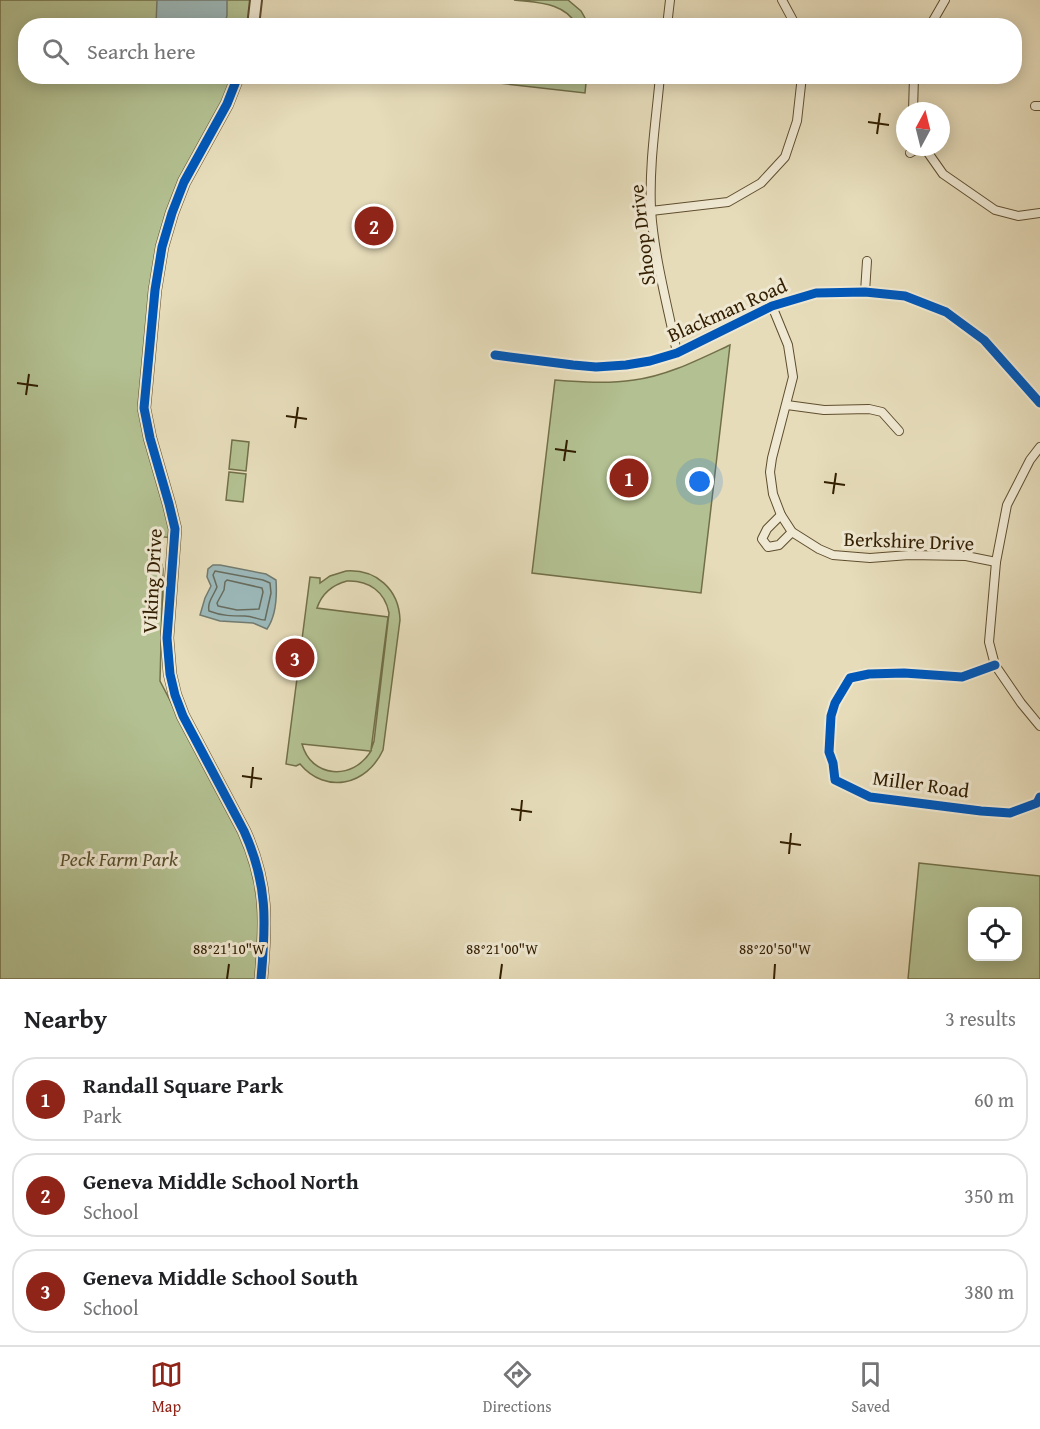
<!DOCTYPE html>
<html lang="en">
<head>
<meta charset="utf-8">
<style>
	:root { --surface:#fff; --page:#f6f6f6; --text:#202124; --muted:#757577; --line:#e0e0e0; --accent:#8f2418 }
	body { margin:0; font-family:"Gentium Book Plus",serif; background:var(--page); color:var(--text) }
	.controls { position:absolute; right:18px; bottom:18px; display:grid; overflow:hidden; border-radius:12px; box-shadow:0 3px 15px #0003 }
	.controls button { width:54px; height:54px; display:grid; place-items:center; padding:0; border:0; border-bottom:2px solid var(--line); background:var(--surface); color:var(--text); font:30px sans-serif }
	.compass { position:absolute; left:896px; top:102px; width:54px; height:54px; border-radius:50%; background:var(--surface); box-shadow:0 3px 15px #0003; rotate:7deg }
	.you { position:absolute; left:700px; top:482px; width:21px; height:21px; margin:-15px; border:4px solid #fff; border-radius:50%; background:#1a73e8; box-shadow:0 0 0 9px #1a73e833 }
	.badge { display:grid; place-items:center; width:39px; height:39px; border-radius:50%; background:var(--accent); color:#fff; font-size:20px; font-weight:700 }
	.pin { position:absolute; translate:-50% -50%; border:3px solid #fff; box-shadow:0 2px 6px #0006 }
	.list { margin:0; padding:0; list-style:none }
	h2 { display:flex; justify-content:space-between; align-items:center; height:78px; margin:0; padding:0 24px; font-size:26px }
	h2 small { font-size:20px; font-weight:400; color:var(--muted) }
	.list li { display:grid; grid-template-columns:39px 1fr auto; gap:18px; align-items:center; box-sizing:border-box; height:84px; margin:0 12px 12px; padding:0 12px; border:2px solid var(--line); border-radius:24px }
	.list b { display:block; font-size:22px; white-space:nowrap }
	.list p { margin:0; font-size:20px; white-space:nowrap; color:var(--muted) }
	.list em { font-size:20px; font-style:normal; color:var(--muted) }
	.icon { flex:none; width:33px; height:33px; fill:none; stroke:currentColor; stroke-width:2; stroke-linecap:round; stroke-linejoin:round }
	.map { position:relative; flex:none; width:1040px; height:979px; overflow:hidden }
	.search { position:absolute; background:var(--surface); box-shadow:0 3px 15px #0003; left:18px; right:18px; top:18px; height:66px; display:flex; align-items:center; gap:15px; box-sizing:border-box; padding:0 21px; border-radius:24px; color:var(--muted); font-size:22px }
	.sheet { height:366px; background:var(--surface) }
	nav { display:flex; justify-content:space-around; align-items:center; box-sizing:border-box; height:84px; border-top:2px solid var(--line); background:var(--surface); font-size:16px; color:var(--muted) }
	nav a { display:grid; justify-items:center; gap:3px }
	nav .on { color:var(--accent) }
	.map>svg:first-child { display:block }
	.green { fill:#b3c091; stroke:#726f48; stroke-width:1.5; fill-rule:evenodd }
	.water { fill:#9cb9bb; stroke:#727b70; stroke-width:1.5 }
	.lines { fill:none; stroke-linecap:round; stroke-linejoin:round }
	.shore { stroke:#676c5e; stroke-width:1.5 }
	.minor-casing { stroke:#5f4e2e; stroke-width:10 }
	.tertiary-casing { stroke:#5f4e2e; stroke-width:14 }
	.minor { stroke:#efe8d2; stroke-width:8 }
	.tertiary { stroke:#efe8d2; stroke-width:10 }
	.cycleway-casing { stroke:#efe8d2; stroke-width:13 }
	.cycleway { stroke:#0057b8; stroke-width:9 }
	.ticks { fill:none; stroke:#321e00; stroke-width:2 }
	.labels { text-anchor:middle; stroke-width:6; stroke-linejoin:round; paint-order:stroke }
	.street-label { font-size:20px; fill:#321e00; stroke:#efe8d2 }
	.park-label { font-size:20px; font-style:italic; fill:#594f2c; stroke:#efe8d2 }
	.ticks-label { font-size:15px; text-anchor:middle; fill:#321e00; stroke:#efe8d2; stroke-width:6; stroke-linejoin:round; paint-order:stroke }
</style>
</head>
<body>
<div class="map">
<svg width="1040" height="979" viewBox="0 0 1040 979">
	<rect width="100%" height="100%" fill="#e6dcba"/>
	<filter id="stains"><feTurbulence type="fractalNoise" baseFrequency=".00333" numOctaves="4"/><feColorMatrix values="0 0 0 0 .2 0 0 0 0 .09 0 0 0 0 .02 0 0 0 .5 -.17"/></filter>
	<radialGradient id="worn" r=".72"><stop offset=".6" stop-color="#630" stop-opacity="0"/><stop offset="1" stop-color="#630" stop-opacity=".3"/></radialGradient>
	<g class="green">
		<polygon points="0,0 256,0 253,25 26,26 26,76 237,77 206,139 162,247 144,408 175,538 153,536 163,569 160,681 258,869 258,979 0,979"/>
		<path d="M514 0H568L581 11 589 25H577C564 2 538 3 514 0Z"/>
		<polygon points="531,76 541,78 575,77 570,81 586,83 585,93 446,77"/>
		<path d="M730 345 701 593 532 573 555 380C581 382 607 384 634 380 667 376 700 359 730 345Z"/>
		<polygon points="232,440 249,442 246,471 229,469"/>
		<polygon points="229,472 246,474 243,502 226,500"/>
		<path d="M346 571C376 569 399 589 400 620L383 750C367 785 326 795 300 764L296 766 286 764 310 577 320 578V583L330 576ZM347 581C369 580 385 592 389 613L374 741 371 750 388 617 317 608C322 593 332 585 347 581ZM302 744 370 751H371C353 781 311 778 302 744Z"/>
		<path d="M919 863 1040 876V979H908ZM972 912H1018V956H972Z"/>
	</g>
	<g class="water">
		<polygon points="157,0 227,0 227,15 225,25 156,25"/>
		<path d="M213 565H220L266 574 276 580C277 595 276 616 267 629L253 623 220 621 200 615 205 598 211 586 207 577 208 569Z"/>
	</g>
	<g class="lines">
		<g class="shore">
			<path d="M215 571 263 580 270 583 271 593 265 620C259 620 252 616 245 616 232 616 222 616 209 611 207 602 214 595 217 587L213 575Z"/>
			<polygon points="227,580 262,588 263,592 259,609 237,610 218,606 217,603 224,590 225,582"/>
		</g>
		<defs>
			<g id="minor">
				<polyline points="782,0 796,26"/>
				<polyline points="667,26 670,0"/>
				<polyline points="930,26 945,0"/>
				<path d="M660 76C656 121 649 164 651 209 654 257 668 307 677 353"/>
				<polyline points="1035,106 1040,106"/>
				<polyline points="913,111 914,76"/>
				<polyline points="924,147 943,174 995,210 1018,216 1040,213"/>
				<polyline points="910,153 920,147"/>
				<polyline points="651,211 728,202 761,183 785,157 797,121 802,76"/>
				<polyline points="865,292 867,261"/>
				<polyline points="772,306 788,345 793,377 772,458 770,472 773,494 781,515 792,532 819,549 833,555 870,558 909,555 966,556 996,562"/>
				<polyline points="495,355 573,365 596,367 626,365 650,361 677,353 772,306 816,293 865,292 905,296 946,312 984,340 1040,403"/>
				<polyline points="787,405 824,410 869,409 882,412 899,431"/>
				<polyline points="1040,447 1030,460 1007,505 996,562 989,642 995,665 1021,703 1040,726"/>
				<polyline points="781,515 767,529 762,539 768,547 779,545 792,532"/>
				<polyline points="995,665 962,677 904,673 869,674 850,678 835,703 831,716 829,752 833,763 835,780 870,797 981,811 1010,813 1037,803 1040,797"/>
			</g>
			<g id="tertiary">
				<polyline points="253,26 256,0"/>
				<path d="M238 76 227 104 184 182 172 213 162 247 155 290 144 408 150 438 169 504 175 529 167 638 170 674 175 695 183 716 244 831C268 884 266 923 261 979"/>
			</g>
		</defs>
		<use href="#minor" class="minor-casing"/>
		<use href="#tertiary" class="tertiary-casing"/>
		<use href="#minor" class="minor"/>
		<use href="#tertiary" class="tertiary"/>
		<defs>
			<g id="cycleway">
				<path d="M238 76 227 104 184 182 172 213 162 247 155 290 144 408 150 438 169 504 175 529 167 638 170 674 175 695 183 716 244 831C268 884 266 923 261 979"/>
				<polyline points="495,355 573,365 596,367 626,365 650,361 677,353 772,306 816,293 865,292 905,296 946,312 984,340 1040,403"/>
				<polyline points="995,665 962,677 904,673 869,674 850,678 835,703 831,716 829,752 833,763 835,780 870,797 981,811 1010,813 1037,803 1040,797"/>
			</g>
		</defs>
		<use href="#cycleway" class="cycleway-casing"/>
		<use href="#cycleway" class="cycleway"/>
	</g>
	<path class="ticks" d="M868 122 889 125M877 134 880 113M17 383 38 386M26 395 29 374M286 416 307 419M295 428 298 407M555 449 576 452M564 461 567 440M824 482 845 485M833 494 836 473M242 776 262 779M251 788 253 767M511 809 532 812M520 821 522 800M780 842 801 845M789 854 791 833M227 979 229 964M500 979 502 964M774 979 775 964"/>
	<g class="labels">
		<g class="street-label">
			<text transform="translate(642 235) rotate(-97)" y="7">Shoop Drive</text>
			<text transform="translate(727 310) rotate(-24)" y="7">Blackman Road</text>
			<text transform="translate(909 541) rotate(2)" y="7">Berkshire Drive</text>
			<text transform="translate(152 581) rotate(-87)" y="7">Viking Drive</text>
			<text transform="translate(921 784) rotate(8)" y="7">Miller Road</text>
		</g>
		<g class="park-label">
			<text x="119" y="866">Peck Farm Park</text>
		</g>
	</g>
	<g class="ticks-label">
		<text x="229" y="954">88°21'10"W</text>
		<text x="502" y="954">88°21'00"W</text>
		<text x="775" y="954">88°20'50"W</text>
	</g>
	<rect width="100%" height="100%" filter="url(#stains)"/>
	<rect width="100%" height="100%" fill="url(#worn)"/>
</svg>
<div class="controls">
<button><svg class="icon" aria-label="locate" viewBox="0 0 24 24"><circle cx="12" cy="12" r="6"/><path d="M12 2v4M12 18v4M2 12h4M18 12h4"/></svg></button>
</div>
<svg class="compass" viewBox="-18 -18 36 36"><path d="M0-13l5 13h-10z" fill="#e53935"/><path d="M0 13l5-13h-10z" fill="#757577"/></svg>
<div class="you"></div>
<div class="pin badge" style="left:629px;top:478px">1</div>
<div class="pin badge" style="left:374px;top:226px">2</div>
<div class="pin badge" style="left:295px;top:658px">3</div>
<div class="search"><svg class="icon" aria-label="search" viewBox="0 0 24 24"><circle cx="10" cy="10" r="6"/><path d="M15 15l6 6"/></svg>Search here</div>
</div>
<section class="sheet">
<h2>Nearby<small>3 results</small></h2>
<ul class="list">
<li><span class="badge">1</span><div><b>Randall Square Park</b><p>Park</p></div><em>60 m</em></li>
<li><span class="badge">2</span><div><b>Geneva Middle School North</b><p>School</p></div><em>350 m</em></li>
<li><span class="badge">3</span><div><b>Geneva Middle School South</b><p>School</p></div><em>380 m</em></li>
</ul>
</section>
<nav>
<a class="on"><svg class="icon" aria-label="map" viewBox="0 0 24 24"><path d="M3 6l6-2 6 2 6-2v14l-6 2-6-2-6 2zM9 4v14M15 6v14"/></svg>Map</a>
<a><svg class="icon" aria-label="directions" viewBox="0 0 24 24"><path d="M12 3l9 9-9 9-9-9zM9 14v-3h6M13 9l2 2-2 2"/></svg>Directions</a>
<a><svg class="icon" aria-label="saved" viewBox="0 0 24 24"><path d="M7 4h10v16l-5-4-5 4z"/></svg>Saved</a>
</nav>
</body>
</html>
